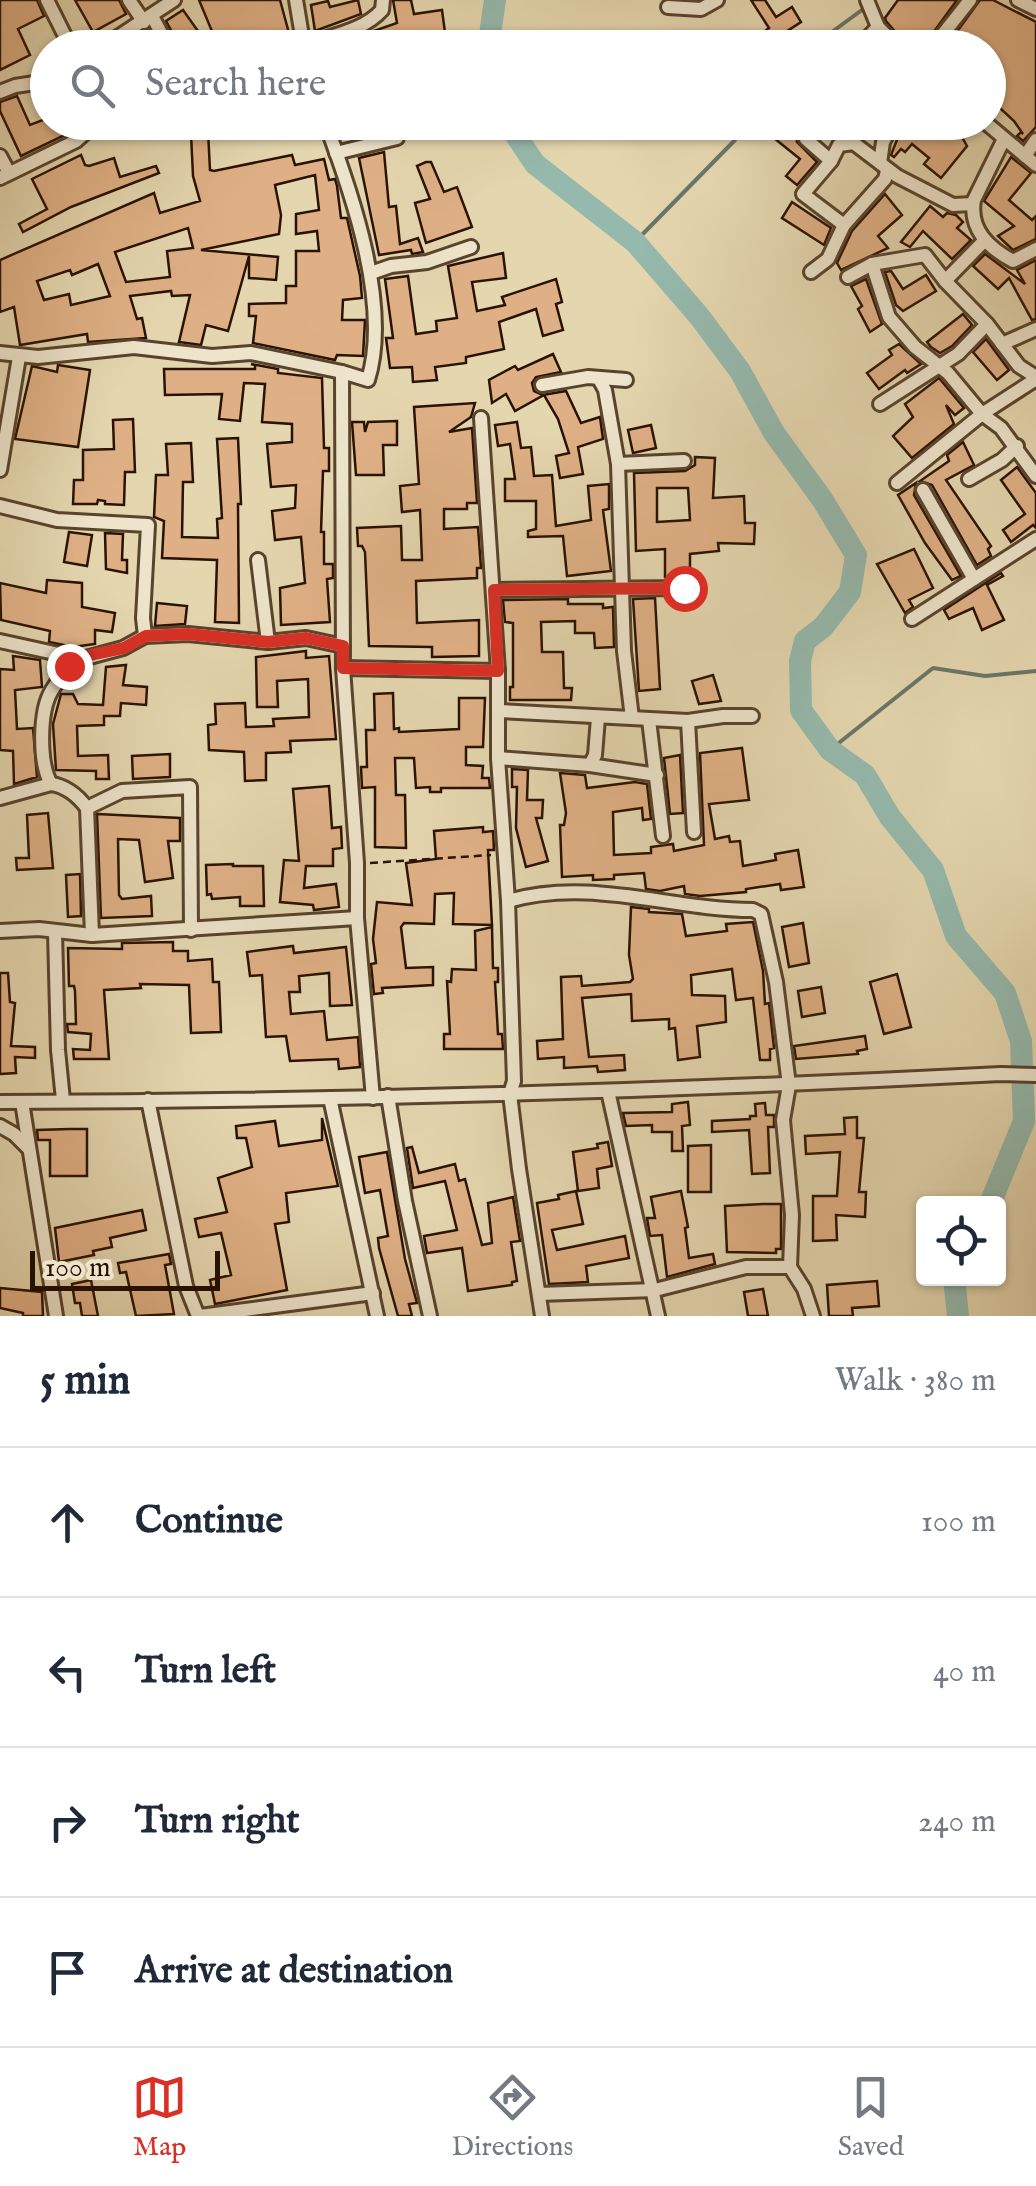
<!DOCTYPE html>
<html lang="en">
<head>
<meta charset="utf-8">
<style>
	:root { --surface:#fff; --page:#f6f6f7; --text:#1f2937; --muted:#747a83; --line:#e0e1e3; --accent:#d93025 }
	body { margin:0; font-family:"IM FELL English",serif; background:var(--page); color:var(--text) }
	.controls { position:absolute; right:30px; bottom:30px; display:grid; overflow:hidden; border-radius:10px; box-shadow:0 2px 8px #0004 }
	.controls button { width:90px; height:90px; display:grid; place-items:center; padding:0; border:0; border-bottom:2px solid var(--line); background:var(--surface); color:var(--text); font:50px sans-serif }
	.scale { position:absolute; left:30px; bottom:25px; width:190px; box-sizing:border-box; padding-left:10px; border:5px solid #2a1200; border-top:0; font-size:28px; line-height:35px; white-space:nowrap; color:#2a1200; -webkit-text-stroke:8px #ede4cb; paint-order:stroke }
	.stop { position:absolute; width:30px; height:30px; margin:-22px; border:8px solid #d93025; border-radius:50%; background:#fff }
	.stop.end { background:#d93025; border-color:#fff; box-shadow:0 2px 10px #0008 }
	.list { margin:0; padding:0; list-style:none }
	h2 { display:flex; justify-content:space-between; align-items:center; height:130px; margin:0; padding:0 40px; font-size:42px }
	h2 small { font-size:32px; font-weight:400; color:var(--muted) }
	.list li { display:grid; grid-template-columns:65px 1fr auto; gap:30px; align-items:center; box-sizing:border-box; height:150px; padding:0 40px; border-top:2px solid var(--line) }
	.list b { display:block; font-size:38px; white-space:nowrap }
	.list em { font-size:32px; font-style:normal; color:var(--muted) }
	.icon { flex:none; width:55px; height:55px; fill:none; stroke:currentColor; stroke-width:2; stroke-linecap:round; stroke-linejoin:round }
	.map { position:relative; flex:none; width:1036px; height:1316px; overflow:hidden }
	.search { position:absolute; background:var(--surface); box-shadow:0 2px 8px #0004; left:30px; right:30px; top:30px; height:110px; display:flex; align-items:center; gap:25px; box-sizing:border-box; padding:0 35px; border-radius:55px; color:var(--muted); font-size:38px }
	.sheet { height:730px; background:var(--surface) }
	nav { display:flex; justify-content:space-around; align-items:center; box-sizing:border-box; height:140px; border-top:2px solid var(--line); background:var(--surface); font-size:28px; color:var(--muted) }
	nav a { display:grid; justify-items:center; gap:5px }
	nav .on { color:var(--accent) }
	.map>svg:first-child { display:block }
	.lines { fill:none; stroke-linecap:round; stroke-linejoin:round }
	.stream { stroke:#6a7668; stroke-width:4 }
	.river { stroke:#95b9ad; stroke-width:22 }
	.building { fill:#dfb085; stroke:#2a1200; stroke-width:2.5; fill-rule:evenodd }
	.street-casing { stroke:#58432c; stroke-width:18 }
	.path { stroke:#2a1200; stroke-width:2.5; stroke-dasharray:8 5; stroke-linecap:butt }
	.street { stroke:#ede4cb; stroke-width:12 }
	.route { stroke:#d93025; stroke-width:12 }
</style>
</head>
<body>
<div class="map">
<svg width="1036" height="1316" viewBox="0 0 1036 1316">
	<rect width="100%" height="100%" fill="#e4d6af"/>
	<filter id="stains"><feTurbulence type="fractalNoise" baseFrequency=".002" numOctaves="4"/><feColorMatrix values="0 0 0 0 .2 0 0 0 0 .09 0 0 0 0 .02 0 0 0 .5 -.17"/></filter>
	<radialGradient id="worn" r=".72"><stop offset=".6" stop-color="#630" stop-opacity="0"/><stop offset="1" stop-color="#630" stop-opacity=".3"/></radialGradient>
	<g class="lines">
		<g class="stream">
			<polyline points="810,48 866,7"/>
			<polyline points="635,242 735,140 743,122"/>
			<polyline points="830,750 933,668 985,676 1036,671"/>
		</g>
		<g class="river">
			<polyline points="488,48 495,0"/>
			<polyline points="507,122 535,164 635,242 699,316 740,371 774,433 822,499 856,555 850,592 823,627 805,641 800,661 801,710 830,750 865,775 890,817 933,870 956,936 1005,993 1021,1041 1024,1121 990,1204"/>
			<polyline points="954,1278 958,1316"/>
		</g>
	</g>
	<g class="building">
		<polygon points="0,0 37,0 44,16 18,29 30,55 0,70"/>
		<polygon points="75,0 119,0 126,14 93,32"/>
		<polygon points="199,0 280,0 293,48 225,48 224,38 216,41"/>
		<polygon points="358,0 361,14 315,31 311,5 328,1 330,7"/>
		<polygon points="393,0 411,0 414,14 442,10 446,40 421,44 421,48 372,48 368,33 397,23"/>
		<polygon points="751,0 765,0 776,17 792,7 801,22 761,48 742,48 769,28"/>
		<polygon points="898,0 957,0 922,48 909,48 886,21 885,18"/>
		<polygon points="980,0 993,0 1036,22 1036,127 1023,141 1017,136 1021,132 1023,134 1014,121 988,97 988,48 945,48"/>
		<polygon points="183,10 210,48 183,48 172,32 166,21"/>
		<polygon points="17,96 30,125 48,118 48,122 59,122 65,135 21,156 0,111 0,102"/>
		<polygon points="793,122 803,122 796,133 797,142 817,162 797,185 786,176 800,159 774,138 784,125 789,128"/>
		<polygon points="904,122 918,122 926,129 931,122 962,122 968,128 962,137 967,146 941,178 924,164 929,158 912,144 905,152 901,149 894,157 891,155"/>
		<path d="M208 131 210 170 214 171 292 155 295 165 324 159 329 180 335 179 337 186 341 218H347L360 276 362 298 343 300 342 320H365L363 356 337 355 335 360 253 343 256 316H249V304L286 303V286H296V251H319L317 231 296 234V214L319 210 315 175 275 185 281 215 279 234 201 250 278 257 276 280 249 278V256L228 331 206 325 201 345 179 342 190 295 172 296 171 291 130 296 137 319 142 318 146 338 88 342 87 334 20 345 14 307 0 312V260L154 193 160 213 200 201 193 176 191 134ZM188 228 193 248 167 251 170 277 126 282 115 252ZM98 264 110 296 71 305 69 294 44 300 37 281 70 270 72 275Z"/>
		<polygon points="384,152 389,207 396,206 400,244 418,238 423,252 412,254 411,250 379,255 359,158"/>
		<polygon points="81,155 85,165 89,166 114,158 120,177 156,166 159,173 71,207 23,232 19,224 47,209 32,179"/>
		<polygon points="1011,157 1031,173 1009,200 1032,220 1036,216 1036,239 1013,250 998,236 1014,226 984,201"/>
		<polygon points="426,162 431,162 444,192 457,187 472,227 426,243 415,203 430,199 417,166"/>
		<polygon points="885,194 902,215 878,236 888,248 841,270 837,263 852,231"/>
		<polygon points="792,202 831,228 824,245 782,218"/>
		<polygon points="930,206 943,217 947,213 956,215 963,222 957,228 971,240 952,259 923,231 910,247 901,242"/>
		<polygon points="503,253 506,278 472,282 477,311 505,305 502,297 556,279 562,302 556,304 563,330 543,336 536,309 499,322 504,349 466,357 466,363 435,367 437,380 413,382 412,367 390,368 386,338 393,338 385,279 408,276 416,334 437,331 436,321 457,318 448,266"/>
		<polygon points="985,254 1025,284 1017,270 1036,260 1036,319 1032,320 1009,278 998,289 973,266"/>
		<polygon points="891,271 903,289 926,275 936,291 903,311 896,305 885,272"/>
		<polygon points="866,279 882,324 870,332 858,309 862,306 851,286"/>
		<polygon points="963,314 972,325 952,346 940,353 931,347 927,342"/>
		<polygon points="986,339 1009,370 997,380 973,352"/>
		<polygon points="899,344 921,364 907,373 905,370 879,389 867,373 892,355 889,350"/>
		<polygon points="553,354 561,372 536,377 532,383 534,391 543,395 566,391 581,423 600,417 603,439 578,447 583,474 560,478 556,456 569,453 558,419 544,395 515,411 506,394 492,403 489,380 515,366 518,370"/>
		<polygon points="251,364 278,369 278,373 322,378 324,448 329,448 329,471 323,471 321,532 324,532 324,564 333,564 333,578 327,579 330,622 281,625 280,588 305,583 301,537 275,540 272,511 295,508 296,485 271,487 267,444 292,442 292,424 262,422 265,384 244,383 240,421 219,419 222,394 165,395 164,369 255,369 255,365"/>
		<polygon points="58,365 90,370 78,447 15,439 32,366 57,372"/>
		<polygon points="939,378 964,408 955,415 946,405 954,424 912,458 893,436 913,417 905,404"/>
		<polygon points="475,403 471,417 449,432 472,428 477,503 467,503 467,509 444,509 444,529 478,527 481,568 477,568 477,578 416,581 417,623 479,620 479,656 432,657 432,647 369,646 365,552 362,546 358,546 357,528 401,526 402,560 422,560 420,510 402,512 400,486 419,484 414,407"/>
		<polygon points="133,419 135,472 125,472 124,505 105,504 105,501 98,500 97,504 73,504 74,480 83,480 83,450 114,449 113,420"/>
		<polygon points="397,421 397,445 383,445 384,475 356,475 352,422 364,422 365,432 368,422"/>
		<polygon points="517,422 521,448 531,447 534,476 552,475 556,526 591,520 588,486 609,484 609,509 603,510 611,571 567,576 563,536 528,537 528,531 536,529 536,501 505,501 505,479 515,479 510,444 498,446 495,425"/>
		<polygon points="651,425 656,448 633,453 628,430"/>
		<polygon points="238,438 241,504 238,504 239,623 215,622 217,560 162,558 164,521 154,517 156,475 168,475 166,444 191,443 193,482 183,482 182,537 218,538 217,519 222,518 217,439"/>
		<polygon points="963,442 974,465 946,480 991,546 988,549 991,556 977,565 932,485 920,481 949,461 947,455"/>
		<path d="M695 457 715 458 713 498 744 496 745 523H755L754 544 718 543 719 551 690 554V577H665V549L636 551 634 473 685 471 695 465ZM657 488H688L690 520 657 522Z"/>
		<polygon points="1017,467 1036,493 1036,528 1033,525 1011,542 1003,530 1025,514 1001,480"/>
		<polygon points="916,483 914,495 961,576 952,580 925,543 898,495"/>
		<polygon points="69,532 92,535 87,566 64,562"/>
		<polygon points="105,533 123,534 122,560 127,560 127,573 106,569"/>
		<polygon points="914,549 933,588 909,600 913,607 905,613 877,564"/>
		<polygon points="1001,573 1003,576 987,585 1004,620 982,630 973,608 949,619 944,610"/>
		<polygon points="47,580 82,583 82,607 115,613 112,632 95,630 95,644 73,647 49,642 50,631 1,620 0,583 46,593"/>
		<polygon points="655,598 660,689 639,691 633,599"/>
		<polygon points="568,599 568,604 603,604 603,608 613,607 614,647 595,648 594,633 575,633 575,621 541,622 542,652 563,652 564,688 572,688 571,700 510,700 510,687 513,687 513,623 505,622 503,600"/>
		<polygon points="157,603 187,606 185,624 155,626"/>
		<polygon points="306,651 306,658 329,656 336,739 290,741 291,752 266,753 266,780 245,781 244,752 209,750 208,725 216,724 215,704 245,703 246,727 274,726 273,719 309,717 308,679 277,681 278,707 257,707 256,657"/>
		<polygon points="13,656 40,660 42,687 15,690 17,729 33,728 37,777 14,784 13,751 0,750 0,669 14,670"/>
		<polygon points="126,665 123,685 147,687 146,705 121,703 120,716 104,716 104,725 77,726 78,756 108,755 109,779 96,779 96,771 56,770 53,724 61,694 73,694 78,704 103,705 106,667"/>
		<polygon points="713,675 721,701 699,704 692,681"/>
		<polygon points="393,693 394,729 399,728 399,732 459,729 459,698 485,698 483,747 466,747 466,765 483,766 482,778 489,778 490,788 441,788 441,792 430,792 430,787 416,788 414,758 395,758 396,795 405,795 406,848 375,847 375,787 362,788 361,767 367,767 366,730 375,730 374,694"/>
		<polygon points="742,748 749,800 709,804 715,839 729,836 730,842 740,841 743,866 776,860 775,854 798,850 804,887 781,890 780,884 746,889 746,892 700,896 685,894 684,886 660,891 646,889 644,873 614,875 614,879 593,880 593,875 562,877 560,825 564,825 566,813 560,773 585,775 587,788 635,782 647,784 651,819 643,820 642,808 613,812 614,855 651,853 651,847 673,844 674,851 704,845 700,753"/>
		<polygon points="170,754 170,777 133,779 132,756"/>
		<polygon points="680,755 683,813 670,814 664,758"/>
		<polygon points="512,769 528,770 527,800 543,800 542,818 536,818 548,861 526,867 516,828 517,787 512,787"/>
		<polygon points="329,786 332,828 341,827 342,848 333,849 333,866 306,866 304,888 336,884 339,907 314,910 313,905 280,902 284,860 299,861 293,789"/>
		<polygon points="48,813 53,868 17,870 16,858 29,858 27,815"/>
		<polygon points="97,814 180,818 180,841 168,841 173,878 145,882 139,840 118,839 119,895 122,899 151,896 152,916 101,918"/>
		<polygon points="483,827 483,832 493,831 494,850 488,850 492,925 453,924 454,893 435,894 434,924 404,923 401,927 406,968 433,967 433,985 382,988 383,993 374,994 371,964 376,963 373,939 377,902 412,905 406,863 436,859 434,831"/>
		<polygon points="233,864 233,866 263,866 264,906 240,906 240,897 212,899 211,894 207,895 206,865"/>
		<polygon points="80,874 81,916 68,917 66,875"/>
		<polygon points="631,907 649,909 649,912 682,914 686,936 727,931 726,924 753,922 763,971 765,1004 769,1003 774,1048 770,1049 770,1060 760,1060 753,998 736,1000 732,969 691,975 692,995 725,996 726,1022 697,1026 700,1057 678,1060 675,1028 669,1029 669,1019 632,1021 631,994 582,998 589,1057 624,1055 625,1070 598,1072 597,1066 564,1068 564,1057 538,1059 537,1041 563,1039 561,977 581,976 582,986 630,982 633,979 629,955"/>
		<polygon points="803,923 809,963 789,967 782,927"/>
		<polygon points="492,927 493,968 498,968 498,982 495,982 498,1034 502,1034 503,1049 444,1049 444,1034 450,1034 447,981 451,982 452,969 476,970 475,931"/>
		<polygon points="173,942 173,951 188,951 188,961 212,959 213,982 219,982 221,1032 191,1033 189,985 140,984 141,988 104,990 109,1059 74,1059 73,1049 90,1050 91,1034 68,1032 67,1024 76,1024 75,991 74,986 69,986 68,948 122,949 122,943"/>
		<polygon points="293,946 294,953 346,947 352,1005 330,1006 329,973 299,976 300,992 289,992 291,1014 324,1011 327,1040 358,1037 360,1067 339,1069 338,1059 290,1061 286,1036 266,1037 262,975 250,976 247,952"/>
		<polygon points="0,973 8,973 10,1002 15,1003 11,1046 35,1047 35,1058 15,1057 16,1073 0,1074"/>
		<polygon points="897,974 911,1027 884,1034 870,982"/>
		<polygon points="821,987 825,1013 802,1017 798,991"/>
		<polygon points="865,1036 867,1049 857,1051 858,1054 796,1059 794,1046"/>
		<polygon points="688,1102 690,1125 682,1126 683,1151 672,1151 672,1132 652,1132 652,1125 626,1126 623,1113 672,1112 672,1104"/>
		<polygon points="765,1103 766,1115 774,1115 774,1127 768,1127 770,1173 752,1174 749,1130 712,1132 712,1121 750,1119 750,1116 756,1116 755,1104"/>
		<polygon points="857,1117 857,1138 864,1138 859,1192 866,1192 865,1217 836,1215 837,1240 813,1241 813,1196 837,1196 840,1152 806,1154 805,1136 845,1134 844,1118"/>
		<polygon points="322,1118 338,1186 286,1193 289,1222 275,1224 287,1290 215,1304 210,1280 231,1275 221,1233 199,1237 195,1219 227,1212 218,1178 252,1167 246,1138 237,1138 236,1126 275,1121 279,1146 322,1140"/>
		<polygon points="70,1129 87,1129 87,1176 50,1176 50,1140 38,1140 37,1130"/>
		<polygon points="608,1142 612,1166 597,1169 599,1188 578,1191 573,1152 598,1148 597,1144"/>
		<polygon points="711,1145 711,1192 688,1192 688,1146"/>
		<polygon points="412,1147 419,1173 455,1164 459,1181 465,1179 482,1245 492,1243 488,1203 513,1197 520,1241 511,1242 517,1281 512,1282 512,1285 468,1291 462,1248 427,1253 424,1236 457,1230 445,1181 413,1188 407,1148"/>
		<polygon points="387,1152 405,1259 417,1303 409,1304 412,1316 398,1316 379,1248 378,1238 388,1236 380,1190 365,1193 359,1157"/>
		<polygon points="576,1191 583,1224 552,1230 557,1250 625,1236 629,1258 586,1266 588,1282 549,1284 537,1203 559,1199 558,1195"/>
		<polygon points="681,1191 688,1227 685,1228 689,1258 713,1254 715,1264 667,1277 662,1235 650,1236 647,1218 655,1218 651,1197"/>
		<polygon points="763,1204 781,1204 781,1249 776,1249 776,1253 727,1252 725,1206"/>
		<polygon points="142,1210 146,1230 110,1238 112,1247 93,1251 94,1255 59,1262 55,1228"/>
		<polygon points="169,1254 171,1264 165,1265 174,1314 136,1316 126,1272 120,1273 118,1263"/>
		<polygon points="91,1280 98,1316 82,1316 80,1303 75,1303 72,1284"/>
		<polygon points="877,1281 879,1306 852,1308 853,1316 829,1316 827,1285"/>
		<polygon points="0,1288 42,1292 43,1316 23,1316 23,1313 0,1308"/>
		<polygon points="763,1289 768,1316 748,1316 744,1292"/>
	</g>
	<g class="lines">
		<defs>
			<g id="street">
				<polyline points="47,0 71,48"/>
				<polyline points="129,0 144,22"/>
				<polyline points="296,0 304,48"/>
				<polyline points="867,0 878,27 899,48"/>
				<polyline points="1018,0 1036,9"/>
				<polyline points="668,7 701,9 717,0"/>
				<polyline points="152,16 169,48"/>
				<path d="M303 46C331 35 362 32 382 10L383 0"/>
				<polyline points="101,48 174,0"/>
				<polyline points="858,48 878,27"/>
				<polyline points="932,48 970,0"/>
				<polyline points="0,92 15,86 48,81"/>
				<polyline points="185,122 185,127"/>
				<path d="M325 122C352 193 391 306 368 380L342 372 343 668 357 863V918L373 1098"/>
				<polyline points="817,122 805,136 806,139 831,161"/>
				<polyline points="826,122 897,176 953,205 973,204"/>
				<polyline points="985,122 1036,165"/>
				<polyline points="845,136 856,122"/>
				<path d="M1004 139 974 200C969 230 989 248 1013 261L1036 249"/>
				<polyline points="336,153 397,138"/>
				<polyline points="0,156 9,173"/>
				<polyline points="1025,156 1036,140"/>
				<polyline points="880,163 883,142 894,122"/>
				<polyline points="0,178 76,141 97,122"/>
				<polyline points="844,225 803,194 831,161 839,145 854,143"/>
				<polyline points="872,264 889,317 915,347 948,373 982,414 1001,428 1036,476"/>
				<polyline points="811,272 828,259 844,225 885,179 887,171"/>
				<polyline points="371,273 391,266 427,262 471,247"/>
				<polyline points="848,277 872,264 925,255 946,282 987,324 1019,366 1036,377"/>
				<polyline points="945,281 984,241"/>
				<polyline points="1002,344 1036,329"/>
				<polyline points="0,353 38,357 134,347 212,356 251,353 342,372"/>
				<polyline points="599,379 605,390 618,464 624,651 632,718"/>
				<polyline points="542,385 588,377 626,380"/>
				<polyline points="880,404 958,354 987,324"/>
				<polyline points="481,418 498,671 498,758 508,901 514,1081 510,1094 519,1169 542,1316"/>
				<polyline points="618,464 684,461"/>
				<polyline points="0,470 19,357"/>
				<polyline points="969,479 1002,460 1017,446"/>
				<polyline points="897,483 982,414 1036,379"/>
				<polyline points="923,490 974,579"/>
				<polyline points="0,506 57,520 148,525 143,618 145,636"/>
				<polyline points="258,560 268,642 306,638 343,646"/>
				<polyline points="494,590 684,588"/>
				<polyline points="912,619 1036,539"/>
				<polyline points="0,641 82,659 123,648 145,636 188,634 268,642"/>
				<polyline points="343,668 498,671"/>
				<polyline points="500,711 688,721 723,716 752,716"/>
				<polyline points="649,720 663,836"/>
				<polyline points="688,721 694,832"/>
				<polyline points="498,758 590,765 657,775"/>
				<polyline points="590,765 595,755 598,718"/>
				<path d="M51 784C39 763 39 711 52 690 59 679 68 667 77 658"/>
				<path d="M0 798 51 784C66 786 78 796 87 808L92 935"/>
				<polyline points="87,808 122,791 190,787 191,930"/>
				<path d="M508 901C591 877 671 910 753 910L761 914 776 982 789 1085 783 1120 792 1215 790 1267 804 1289 813 1316"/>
				<polyline points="0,931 39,929 92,935 357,918"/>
				<polyline points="55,932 58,1050 63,1100"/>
				<polyline points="608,1091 658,1316"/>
				<polyline points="388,1096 405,1201 430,1316"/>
				<polyline points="330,1098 377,1316"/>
				<polyline points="148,1100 186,1286 198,1316"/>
				<path d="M0 1102C334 1101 668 1091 1001 1074L1036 1075"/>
				<polyline points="22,1102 56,1316"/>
				<polyline points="0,1126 14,1134 29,1149"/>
				<polyline points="539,1294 655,1290 746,1267 790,1267"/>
				<polyline points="200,1316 373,1293"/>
			</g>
		</defs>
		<use href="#street" class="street-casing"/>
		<polyline class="path" points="370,863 491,855"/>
		<use href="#street" class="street"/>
	</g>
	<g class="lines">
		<polyline class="route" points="69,666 76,658 124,648 146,636 188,634 268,642 306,638 343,646 343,668 498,671 494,590 684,588"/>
	</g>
	<rect width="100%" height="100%" filter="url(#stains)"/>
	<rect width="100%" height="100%" fill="url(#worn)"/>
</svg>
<div class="controls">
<button><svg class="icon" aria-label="locate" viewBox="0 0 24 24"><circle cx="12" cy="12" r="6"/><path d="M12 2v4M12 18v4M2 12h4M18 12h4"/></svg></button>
</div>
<div class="scale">100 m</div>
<div class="stop" style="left:684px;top:588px"></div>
<div class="stop end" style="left:69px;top:666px"></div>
<div class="search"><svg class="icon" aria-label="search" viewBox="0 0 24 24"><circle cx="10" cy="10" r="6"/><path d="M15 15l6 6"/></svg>Search here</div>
</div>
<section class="sheet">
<h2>5 min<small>Walk · 380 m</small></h2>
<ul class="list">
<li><svg class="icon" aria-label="ahead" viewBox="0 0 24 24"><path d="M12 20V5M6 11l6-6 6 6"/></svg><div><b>Continue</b></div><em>100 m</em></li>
<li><svg class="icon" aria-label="left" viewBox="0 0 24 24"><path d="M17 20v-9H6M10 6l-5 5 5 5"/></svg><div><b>Turn left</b></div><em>40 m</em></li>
<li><svg class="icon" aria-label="right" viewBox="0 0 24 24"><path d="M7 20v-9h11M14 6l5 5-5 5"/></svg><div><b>Turn right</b></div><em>240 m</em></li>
<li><svg class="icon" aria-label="arrive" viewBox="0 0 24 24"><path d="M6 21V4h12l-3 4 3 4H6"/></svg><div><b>Arrive at destination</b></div></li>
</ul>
</section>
<nav>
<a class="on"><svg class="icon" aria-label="map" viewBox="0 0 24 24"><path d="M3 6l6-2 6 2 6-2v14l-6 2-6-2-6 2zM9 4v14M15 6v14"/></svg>Map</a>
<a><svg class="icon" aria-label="directions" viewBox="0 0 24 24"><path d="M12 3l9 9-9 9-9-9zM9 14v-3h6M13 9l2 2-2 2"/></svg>Directions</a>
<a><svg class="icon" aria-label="saved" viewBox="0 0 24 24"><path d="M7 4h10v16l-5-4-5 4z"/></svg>Saved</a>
</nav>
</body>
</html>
